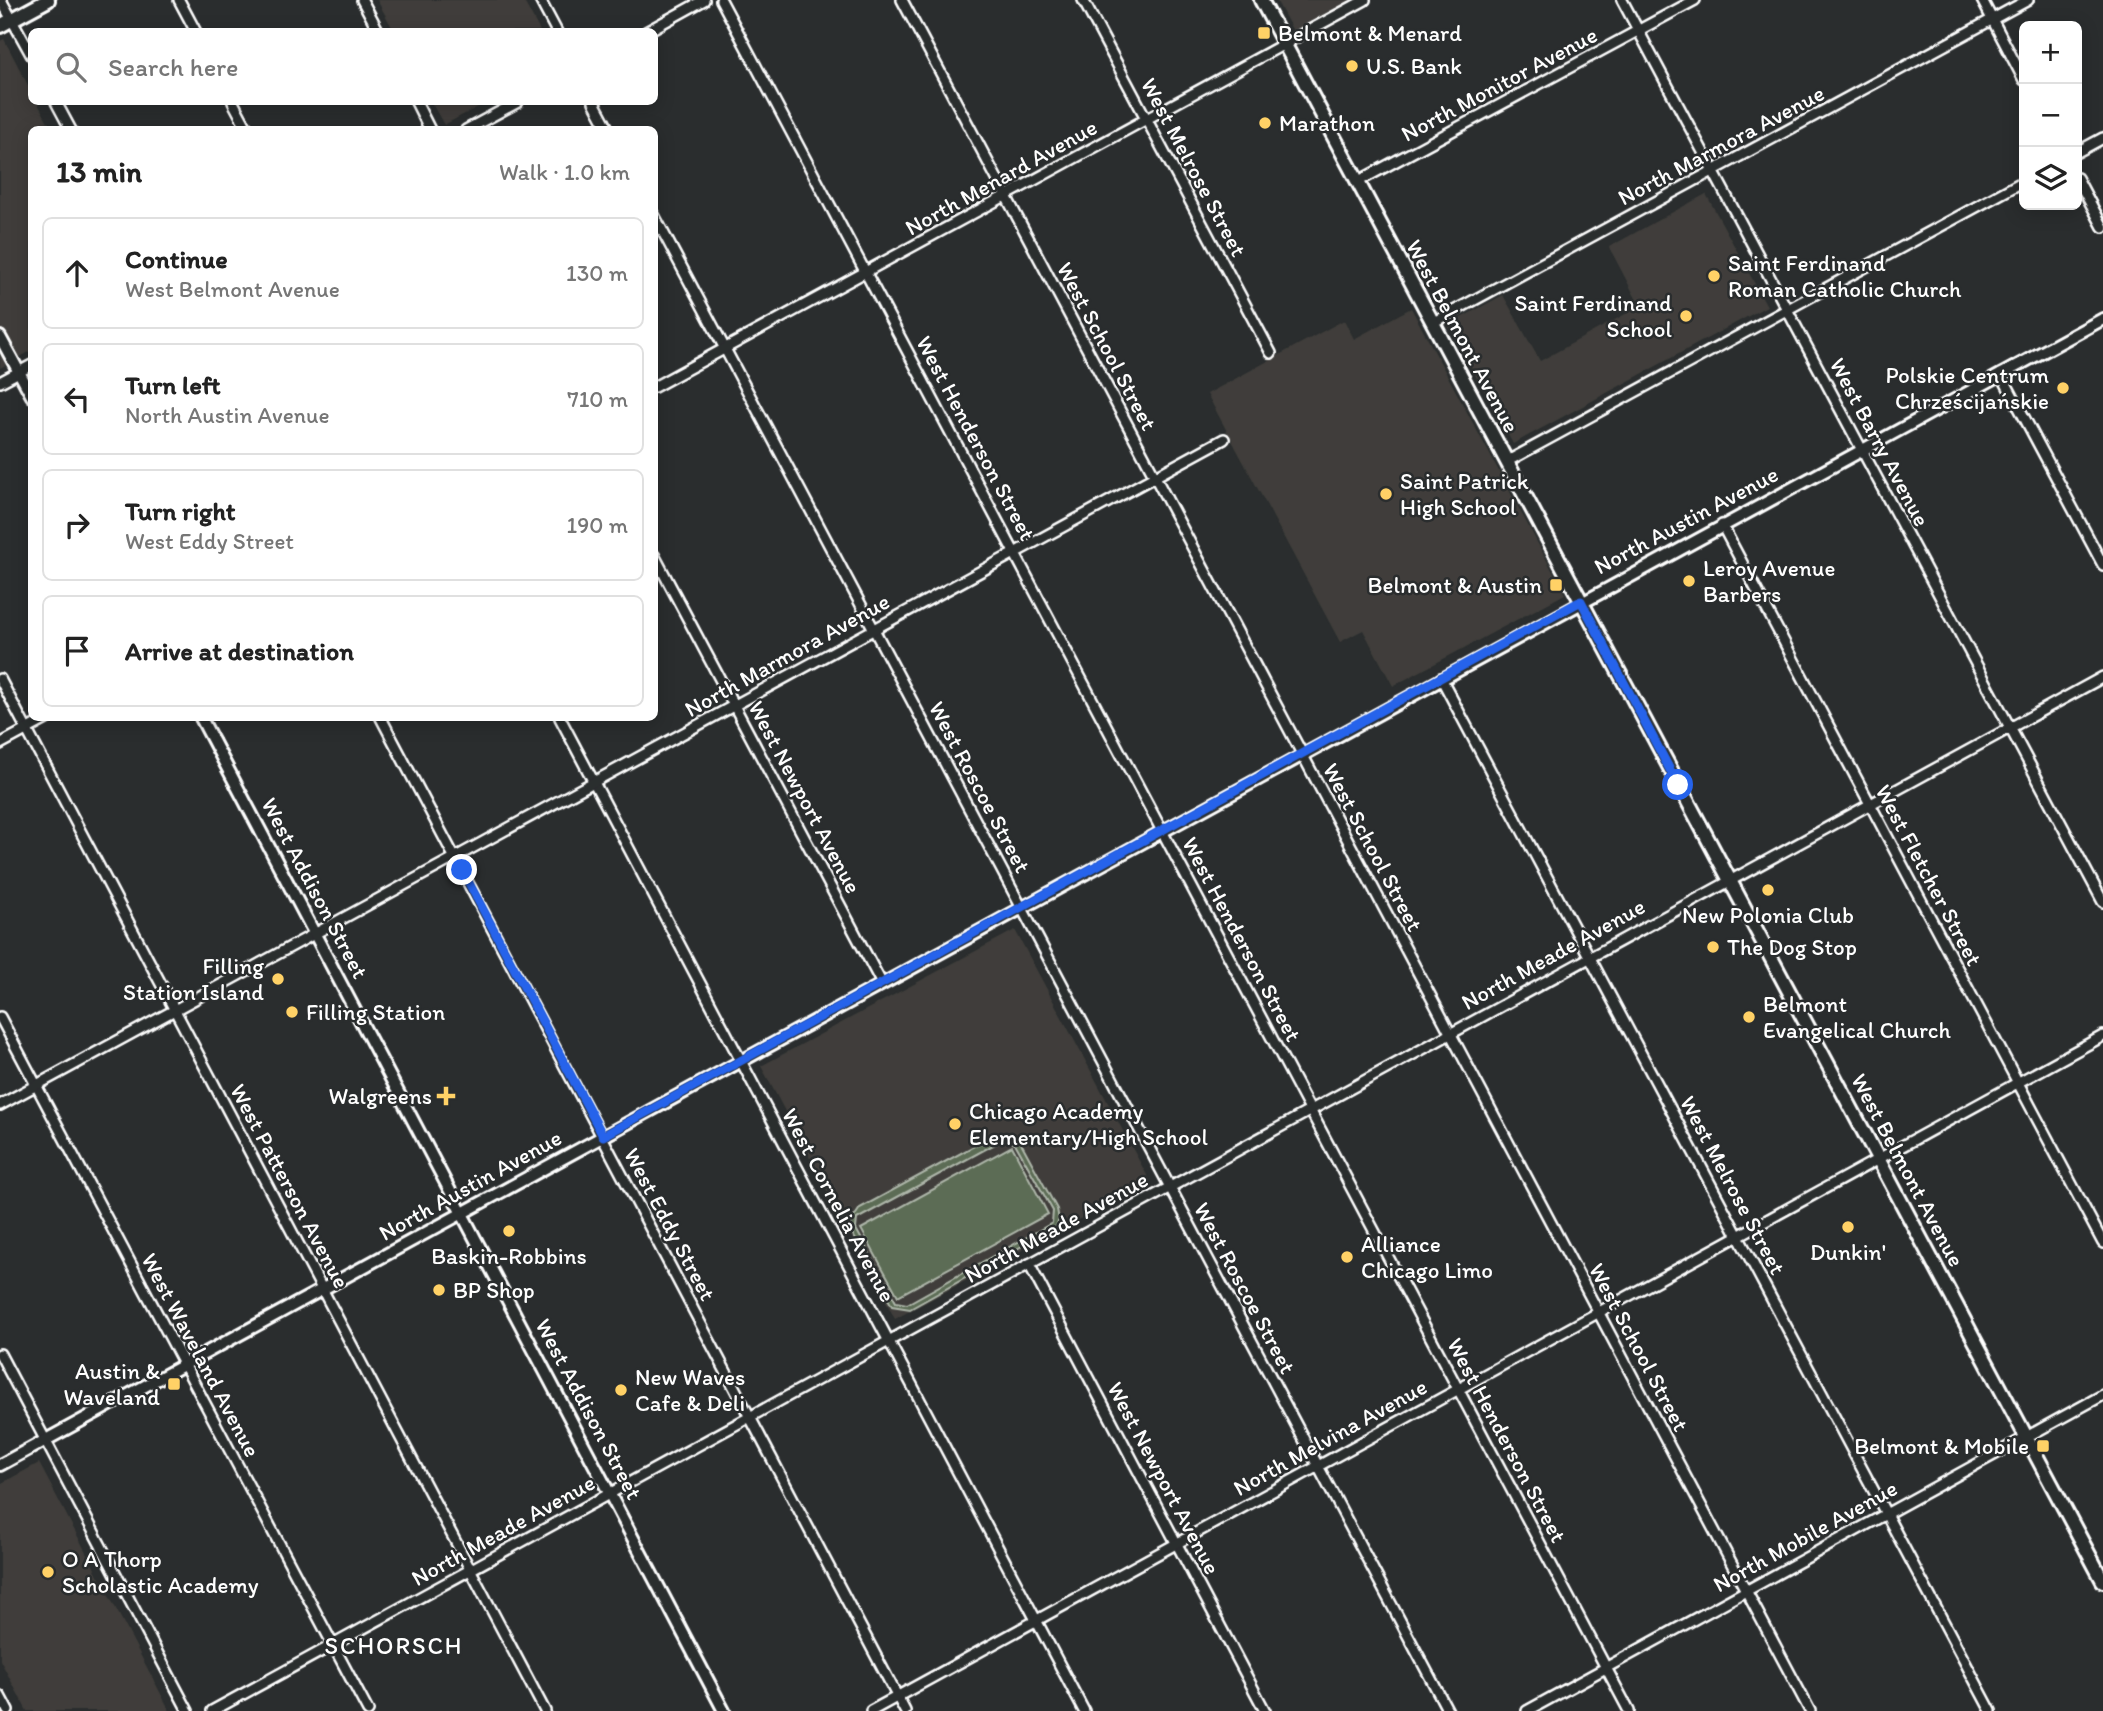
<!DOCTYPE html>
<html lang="en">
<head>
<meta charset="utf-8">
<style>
	:root { --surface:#fff; --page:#f6f6f6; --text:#222; --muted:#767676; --line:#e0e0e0 }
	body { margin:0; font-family:Itim,sans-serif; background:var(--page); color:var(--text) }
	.controls { position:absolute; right:21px; top:21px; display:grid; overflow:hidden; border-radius:10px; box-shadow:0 4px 18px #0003 }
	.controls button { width:63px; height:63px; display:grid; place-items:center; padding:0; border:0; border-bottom:2px solid var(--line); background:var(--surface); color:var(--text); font:35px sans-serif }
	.stop { position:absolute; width:21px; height:21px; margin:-16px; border:5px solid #2563eb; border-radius:50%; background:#fff }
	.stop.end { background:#2563eb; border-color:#fff; box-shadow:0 2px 7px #0008 }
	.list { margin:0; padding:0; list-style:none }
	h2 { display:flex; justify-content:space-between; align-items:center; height:91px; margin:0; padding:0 28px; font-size:30px }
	h2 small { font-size:23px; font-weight:400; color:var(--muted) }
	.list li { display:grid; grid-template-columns:46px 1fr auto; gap:21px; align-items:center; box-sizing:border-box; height:112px; margin:0 14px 14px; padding:0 14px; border:2px solid var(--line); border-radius:10px }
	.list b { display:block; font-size:26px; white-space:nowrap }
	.list p { margin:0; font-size:23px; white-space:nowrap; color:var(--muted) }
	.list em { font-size:23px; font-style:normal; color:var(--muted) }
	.icon { flex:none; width:38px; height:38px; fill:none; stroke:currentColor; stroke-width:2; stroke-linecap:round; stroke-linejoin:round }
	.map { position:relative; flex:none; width:2103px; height:1711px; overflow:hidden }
	.search { position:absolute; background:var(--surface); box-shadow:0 4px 18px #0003; left:28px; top:28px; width:630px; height:77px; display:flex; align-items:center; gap:18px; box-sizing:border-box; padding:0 24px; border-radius:10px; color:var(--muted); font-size:26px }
	.panel { position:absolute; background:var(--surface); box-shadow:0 4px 18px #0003; left:28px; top:126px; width:630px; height:595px; border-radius:10px }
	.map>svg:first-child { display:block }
	.built { fill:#3f3e3a }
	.pitch { fill:#5c6c54; stroke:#aeb6aa; stroke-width:2; fill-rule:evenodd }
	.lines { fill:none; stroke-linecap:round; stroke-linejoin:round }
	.minor-casing { stroke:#fff; stroke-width:14 }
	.tertiary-casing { stroke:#fff; stroke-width:16 }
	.secondary-casing { stroke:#fff; stroke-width:18 }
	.minor { stroke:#2a2d2e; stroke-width:9 }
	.tertiary { stroke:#2a2d2e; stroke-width:10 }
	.secondary { stroke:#2a2d2e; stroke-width:12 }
	.route { stroke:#2563eb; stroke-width:9 }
	.poi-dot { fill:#ffd166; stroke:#2a2d2e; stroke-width:2.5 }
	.labels { text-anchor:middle; stroke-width:5; stroke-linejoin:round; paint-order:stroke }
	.poi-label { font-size:23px; fill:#fff; stroke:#2a2d2e; text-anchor:start }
	.street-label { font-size:23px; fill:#fff; stroke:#2a2d2e }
	.neighbourhood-label { font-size:24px; letter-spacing:2px; fill:#fff; stroke:#2a2d2e }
</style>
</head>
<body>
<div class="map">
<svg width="2103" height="1711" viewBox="0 0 2103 1711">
	<rect width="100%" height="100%" fill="#2a2d2e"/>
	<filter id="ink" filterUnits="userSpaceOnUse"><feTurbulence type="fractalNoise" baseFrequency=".0143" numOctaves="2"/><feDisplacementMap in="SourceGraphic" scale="14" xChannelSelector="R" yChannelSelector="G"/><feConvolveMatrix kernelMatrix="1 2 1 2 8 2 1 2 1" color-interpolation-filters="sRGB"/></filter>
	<g filter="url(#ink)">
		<g class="built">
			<polygon points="377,0 523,0 540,31 394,31"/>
			<polygon points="1276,0 1351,0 1293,31"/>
			<polygon points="4,39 31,91 32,102 37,102 52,129 32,130 31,351 0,368 0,41"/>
			<polygon points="431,102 487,102 444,125"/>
			<polygon points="1706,194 1767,306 1513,444 1448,325 1503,295 1540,361 1640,306 1609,247"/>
			<polygon points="1411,308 1565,594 1393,686 1363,630 1340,642 1207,394 1344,320 1354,339"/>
			<polygon points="1015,930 1150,1181 895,1319 761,1066"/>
			<polygon points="39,1463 170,1711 27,1711 0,1660 0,1484"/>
		</g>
		<g class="pitch">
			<path d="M1008 1133 1020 1141 1057 1209 1059 1220 1056 1227 910 1309 892 1306 852 1233C848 1221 855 1217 860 1208L996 1134ZM1006 1138 1016 1145 1053 1211 1052 1223 907 1304 896 1302 856 1229 857 1219Z"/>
			<polygon points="1012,1146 1048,1214 898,1296 861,1229"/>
		</g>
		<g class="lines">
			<defs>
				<g id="minor">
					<polyline points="1,0 32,56"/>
					<polyline points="179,0 196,32"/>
					<polyline points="362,0 379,32"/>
					<polyline points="540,0 557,32"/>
					<polyline points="721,0 1629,1711"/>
					<polyline points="902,0 1810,1711"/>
					<polyline points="1083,0 1271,353"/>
					<polyline points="1622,0 2103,902"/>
					<polyline points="1982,0 2024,80"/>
					<polyline points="646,32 704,0"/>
					<polyline points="56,102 71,130"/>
					<polyline points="233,102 248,130"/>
					<polyline points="416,102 430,130"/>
					<polyline points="594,102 609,130"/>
					<polyline points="466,130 518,102"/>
					<polyline points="2077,152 2103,138"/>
					<polyline points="2077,178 2103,227"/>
					<polyline points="1357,182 1695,0"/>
					<polyline points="654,215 1448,1711"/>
					<polyline points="1432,323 2028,0"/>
					<polyline points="2001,374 2103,565"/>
					<polyline points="0,382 32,365"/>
					<polyline points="654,387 1365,0"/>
					<polyline points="1506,462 2024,181"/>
					<polyline points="1722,525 2103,1243"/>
					<polyline points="654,555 882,984"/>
					<polyline points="1441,678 1991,1711"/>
					<polyline points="0,679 545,1711"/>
					<polyline points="381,718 905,1711"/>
					<polyline points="560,718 1084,1711"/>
					<polyline points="0,744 48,718"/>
					<polyline points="0,1017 368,1711"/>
					<polyline points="0,1105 1224,439"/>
					<polyline points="1029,1264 1265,1711"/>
					<polyline points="0,1354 188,1711"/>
					<polyline points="0,1696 8,1711"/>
					<polyline points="212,1711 2103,677"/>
					<polyline points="871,1711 2103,1036"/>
					<polyline points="1527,1711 2103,1395"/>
				</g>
				<g id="tertiary">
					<polyline points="0,337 32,396"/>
					<polyline points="201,718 724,1711"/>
					<polyline points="0,1465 2103,319"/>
				</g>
				<g id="secondary">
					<polyline points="1261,0 2103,1581"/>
					<polyline points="0,26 48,0"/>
				</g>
			</defs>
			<use href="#minor" class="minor-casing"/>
			<use href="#tertiary" class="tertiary-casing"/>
			<use href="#secondary" class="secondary-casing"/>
			<use href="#minor" class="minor"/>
			<use href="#tertiary" class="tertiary"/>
			<use href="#secondary" class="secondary"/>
		</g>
	</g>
	<g class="lines" filter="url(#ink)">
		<polyline class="route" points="462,870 603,1136 1581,601 1678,785"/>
	</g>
	<g class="poi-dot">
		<rect x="1257" y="26" width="14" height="14" rx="3.5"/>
		<circle cx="1352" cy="66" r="7"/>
		<circle cx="1265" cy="123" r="7"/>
		<circle cx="1714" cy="276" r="7"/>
		<circle cx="1686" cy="316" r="7"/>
		<circle cx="2063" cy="388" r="7"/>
		<circle cx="1386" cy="494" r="7"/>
		<circle cx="1689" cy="581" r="7"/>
		<rect x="1549" y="578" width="14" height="14" rx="3.5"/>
		<circle cx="1768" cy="890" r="7"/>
		<circle cx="1713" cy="947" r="7"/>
		<circle cx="278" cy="979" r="7"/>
		<circle cx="292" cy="1012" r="7"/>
		<circle cx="1749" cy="1017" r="7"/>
		<path d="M442.5 1085.5h7v7h7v7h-7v7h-7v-7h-7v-7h7z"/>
		<circle cx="955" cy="1124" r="7"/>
		<circle cx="1848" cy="1227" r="7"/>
		<circle cx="509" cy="1231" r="7"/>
		<circle cx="1347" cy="1257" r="7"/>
		<circle cx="439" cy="1290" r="7"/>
		<rect x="167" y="1377" width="14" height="14" rx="3.5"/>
		<circle cx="621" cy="1390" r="7"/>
		<rect x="2036" y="1439" width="14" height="14" rx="3.5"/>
		<circle cx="48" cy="1572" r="7"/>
	</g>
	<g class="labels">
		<g class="poi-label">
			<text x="1278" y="41">Belmont &amp; Menard</text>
			<text x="1366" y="74">U.S. Bank</text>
			<text x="1279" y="131">Marathon</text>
			<text x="1728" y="271">Saint Ferdinand<tspan x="1728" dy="26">Roman Catholic Church</tspan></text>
			<text x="1672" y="311" text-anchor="end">Saint Ferdinand<tspan x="1672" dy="26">School</tspan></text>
			<text x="2049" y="383" text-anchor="end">Polskie Centrum<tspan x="2049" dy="26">Chrześcijańskie</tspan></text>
			<text x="1400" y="489">Saint Patrick<tspan x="1400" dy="26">High School</tspan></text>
			<text x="1703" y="576">Leroy Avenue<tspan x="1703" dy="26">Barbers</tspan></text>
			<text x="1542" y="593" text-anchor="end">Belmont &amp; Austin</text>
			<text x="1768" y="923" text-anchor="middle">New Polonia Club</text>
			<text x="1727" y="955">The Dog Stop</text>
			<text x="264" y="974" text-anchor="end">Filling<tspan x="264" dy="26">Station Island</tspan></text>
			<text x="1763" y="1012">Belmont<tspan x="1763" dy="26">Evangelical Church</tspan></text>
			<text x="306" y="1020">Filling Station</text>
			<text x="432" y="1104" text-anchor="end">Walgreens</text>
			<text x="969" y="1119">Chicago Academy<tspan x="969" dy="26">Elementary/High School</tspan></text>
			<text x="1361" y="1252">Alliance<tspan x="1361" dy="26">Chicago Limo</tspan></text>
			<text x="1848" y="1260" text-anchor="middle">Dunkin'</text>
			<text x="509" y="1264" text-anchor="middle">Baskin-Robbins</text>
			<text x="453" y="1298">BP Shop</text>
			<text x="160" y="1379" text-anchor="end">Austin &amp;<tspan x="160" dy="26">Waveland</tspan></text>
			<text x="635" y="1385">New Waves<tspan x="635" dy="26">Cafe &amp; Deli</tspan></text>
			<text x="2029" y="1454" text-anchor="end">Belmont &amp; Mobile</text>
			<text x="62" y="1567">O A Thorp<tspan x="62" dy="26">Scholastic Academy</tspan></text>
		</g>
		<g class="street-label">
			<text transform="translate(1499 84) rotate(-28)" y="8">North Monitor Avenue</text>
			<text transform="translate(1721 145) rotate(-28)" y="8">North Marmora Avenue</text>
			<text transform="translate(1194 167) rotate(62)" y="8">West Melrose Street</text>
			<text transform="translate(1001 177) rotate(-29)" y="8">North Menard Avenue</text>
			<text transform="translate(1463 336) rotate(62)" y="8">West Belmont Avenue</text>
			<text transform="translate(1107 346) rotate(62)" y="8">West School Street</text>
			<text transform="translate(976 438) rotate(62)" y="8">West Henderson Street</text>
			<text transform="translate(1880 442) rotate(62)" y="8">West Barry Avenue</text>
			<text transform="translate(1686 520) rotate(-28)" y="8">North Austin Avenue</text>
			<text transform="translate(787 655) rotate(-29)" y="8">North Marmora Avenue</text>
			<text transform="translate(980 787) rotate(62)" y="8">West Roscoe Street</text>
			<text transform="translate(805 797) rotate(62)" y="8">West Newport Avenue</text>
			<text transform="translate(1373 847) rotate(62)" y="8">West School Street</text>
			<text transform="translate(1929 875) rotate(62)" y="8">West Fletcher Street</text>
			<text transform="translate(315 888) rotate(62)" y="8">West Addison Street</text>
			<text transform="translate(1242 939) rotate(62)" y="8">West Henderson Street</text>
			<text transform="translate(1553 954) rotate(-29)" y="8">North Meade Avenue</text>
			<text transform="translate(1908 1170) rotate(62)" y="8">West Belmont Avenue</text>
			<text transform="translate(470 1185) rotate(-29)" y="8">North Austin Avenue</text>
			<text transform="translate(1733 1185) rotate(62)" y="8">West Melrose Street</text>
			<text transform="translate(290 1186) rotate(62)" y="8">West Patterson Avenue</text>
			<text transform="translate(839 1205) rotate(62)" y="8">West Cornelia Avenue</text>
			<text transform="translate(670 1224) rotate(62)" y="8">West Eddy Street</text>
			<text transform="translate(1056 1227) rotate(-29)" y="8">North Meade Avenue</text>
			<text transform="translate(1245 1288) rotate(62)" y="8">West Roscoe Street</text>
			<text transform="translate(1639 1347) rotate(62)" y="8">West School Street</text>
			<text transform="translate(201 1355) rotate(62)" y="8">West Waveland Avenue</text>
			<text transform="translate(589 1409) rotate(62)" y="8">West Addison Street</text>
			<text transform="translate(1330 1437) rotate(-29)" y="8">North Melvina Avenue</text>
			<text transform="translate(1507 1440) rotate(62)" y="8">West Henderson Street</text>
			<text transform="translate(1164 1478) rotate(62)" y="8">West Newport Avenue</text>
			<text transform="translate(503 1530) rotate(-29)" y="8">North Meade Avenue</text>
			<text transform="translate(1805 1536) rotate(-29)" y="8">North Mobile Avenue</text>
		</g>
		<g class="neighbourhood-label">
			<text x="394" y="1654">SCHORSCH</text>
		</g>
	</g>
</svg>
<div class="controls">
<button>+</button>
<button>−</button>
<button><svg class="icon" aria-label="layers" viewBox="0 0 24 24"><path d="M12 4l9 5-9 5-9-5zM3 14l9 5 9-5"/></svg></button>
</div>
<div class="stop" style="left:1678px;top:785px"></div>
<div class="stop end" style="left:462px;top:870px"></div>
<div class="search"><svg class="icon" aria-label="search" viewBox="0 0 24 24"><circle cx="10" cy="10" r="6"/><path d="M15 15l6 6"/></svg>Search here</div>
<section class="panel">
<h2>13 min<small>Walk · 1.0 km</small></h2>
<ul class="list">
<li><svg class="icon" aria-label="ahead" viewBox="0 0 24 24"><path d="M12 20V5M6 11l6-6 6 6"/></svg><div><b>Continue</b><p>West Belmont Avenue</p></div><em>130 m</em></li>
<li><svg class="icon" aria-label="left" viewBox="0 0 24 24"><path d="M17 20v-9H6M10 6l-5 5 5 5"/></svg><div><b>Turn left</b><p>North Austin Avenue</p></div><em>710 m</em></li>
<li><svg class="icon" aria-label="right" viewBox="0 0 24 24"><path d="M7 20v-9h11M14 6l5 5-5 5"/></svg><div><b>Turn right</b><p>West Eddy Street</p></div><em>190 m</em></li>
<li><svg class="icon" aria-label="arrive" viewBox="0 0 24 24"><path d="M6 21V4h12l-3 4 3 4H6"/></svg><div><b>Arrive at destination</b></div></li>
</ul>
</section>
</div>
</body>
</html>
